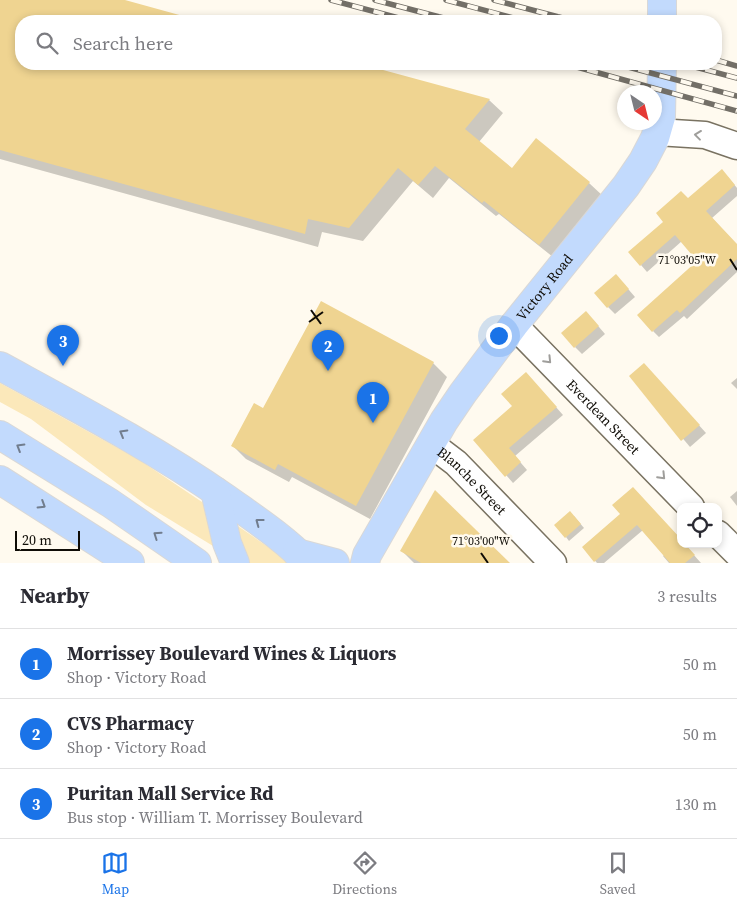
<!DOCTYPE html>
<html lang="en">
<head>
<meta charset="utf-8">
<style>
	:root { --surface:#fff; --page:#f7f7f7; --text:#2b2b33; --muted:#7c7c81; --line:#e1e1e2; --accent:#1a73e8 }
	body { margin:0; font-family:"Source Serif 4",serif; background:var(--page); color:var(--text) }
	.controls { position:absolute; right:15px; bottom:15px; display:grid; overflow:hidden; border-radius:10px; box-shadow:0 2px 8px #0003 }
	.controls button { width:45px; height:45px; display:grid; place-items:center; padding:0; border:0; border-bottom:1px solid var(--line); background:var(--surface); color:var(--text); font:25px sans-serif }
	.compass { position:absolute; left:617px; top:85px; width:45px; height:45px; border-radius:50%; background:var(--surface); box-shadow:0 2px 8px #0003; rotate:145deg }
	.scale { position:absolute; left:15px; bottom:12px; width:65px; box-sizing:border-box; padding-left:5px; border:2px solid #0f0c06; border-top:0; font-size:14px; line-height:18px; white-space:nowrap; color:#0f0c06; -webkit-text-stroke:4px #fffaef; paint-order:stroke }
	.you { position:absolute; left:498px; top:335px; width:18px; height:18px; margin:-12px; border:4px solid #fff; border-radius:50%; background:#1a73e8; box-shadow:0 0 0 8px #1a73e833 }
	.badge { display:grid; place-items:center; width:32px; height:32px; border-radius:50%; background:var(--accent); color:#fff; font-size:16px; font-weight:700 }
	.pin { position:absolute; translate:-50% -41px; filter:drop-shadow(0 1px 2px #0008) }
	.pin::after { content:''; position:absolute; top:26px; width:18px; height:15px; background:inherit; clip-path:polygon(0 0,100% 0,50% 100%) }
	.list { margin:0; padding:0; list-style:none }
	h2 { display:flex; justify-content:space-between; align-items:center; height:65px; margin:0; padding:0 20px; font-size:21px }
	h2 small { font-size:16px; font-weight:400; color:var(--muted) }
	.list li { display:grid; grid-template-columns:32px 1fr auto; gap:15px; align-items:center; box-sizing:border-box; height:70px; padding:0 20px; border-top:1px solid var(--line) }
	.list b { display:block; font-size:19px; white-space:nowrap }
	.list p { margin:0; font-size:16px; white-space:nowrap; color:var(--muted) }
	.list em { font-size:16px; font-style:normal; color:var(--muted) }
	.icon { flex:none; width:28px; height:28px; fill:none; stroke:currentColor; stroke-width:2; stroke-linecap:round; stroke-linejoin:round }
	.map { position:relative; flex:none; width:737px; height:563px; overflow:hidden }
	.search { position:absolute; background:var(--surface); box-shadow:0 2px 8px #0003; left:15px; right:15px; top:15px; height:55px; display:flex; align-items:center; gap:12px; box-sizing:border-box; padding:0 18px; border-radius:20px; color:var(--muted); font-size:19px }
	.sheet { height:275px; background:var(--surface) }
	nav { display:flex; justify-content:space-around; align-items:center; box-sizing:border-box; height:70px; border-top:1px solid var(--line); background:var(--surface); font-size:14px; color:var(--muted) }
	nav a { display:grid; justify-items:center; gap:2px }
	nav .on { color:var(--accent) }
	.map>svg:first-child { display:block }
	.green { fill:#fbe8ba }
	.shadow { fill:#0003 }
	.building { fill:#efd491 }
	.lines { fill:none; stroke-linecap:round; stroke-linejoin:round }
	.minor-casing { stroke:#797261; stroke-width:29 }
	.major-casing { stroke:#d9d8d7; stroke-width:30 }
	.minor { stroke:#fff; stroke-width:26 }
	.major { stroke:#c2dafd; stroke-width:28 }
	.rail-casing { stroke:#736f67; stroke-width:5.5 }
	.rail { stroke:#fffaef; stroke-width:4; stroke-dasharray:11; stroke-linecap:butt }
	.oneway { stroke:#9f9e9b }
	.oneway2 { stroke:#717d8e }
	.ticks { fill:none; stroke:#0f0c06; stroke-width:2 }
	.labels { text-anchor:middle; stroke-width:5; stroke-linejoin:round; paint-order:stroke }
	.street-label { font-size:14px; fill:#0f0c06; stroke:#fffaef }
	.ticks-label { font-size:12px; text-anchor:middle; fill:#0f0c06; stroke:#fffaef; stroke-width:5; stroke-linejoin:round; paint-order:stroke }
</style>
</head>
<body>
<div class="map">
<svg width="737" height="563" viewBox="0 0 737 563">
	<rect width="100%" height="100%" fill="#fffaef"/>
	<g class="green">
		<polygon points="0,383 138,459 205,504 218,549 146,505 31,419 0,402"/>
		<polygon points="235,524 287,560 290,563 250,563 239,546"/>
	</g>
	<g class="shadow">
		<polygon points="0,0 120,0 199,21 21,21 21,64 356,64 489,100 503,113 479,142 512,170 589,183 603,196 553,257 499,214 496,216 449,178 433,198 413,181 363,241 322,232 318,247 0,159"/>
		<polygon points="728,177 737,188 737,196 712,218 737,245 737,272 687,319 684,316 659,337 653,331 699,261 682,241 647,272 641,265 665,222 688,200"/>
		<polygon points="623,283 635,297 615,314 608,307"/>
		<polygon points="593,320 605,334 582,354 575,347"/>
		<polygon points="433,363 447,377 370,519 292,477 289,482 246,459 232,445 263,410"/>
		<polygon points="651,372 706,433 690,447 631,377"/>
		<polygon points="737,378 737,389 731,383"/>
		<polygon points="533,381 563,415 515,456 527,470 513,483 475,440 514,406"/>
		<polygon points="737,491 737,506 730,497"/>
		<polygon points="621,514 684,544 701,563 669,563 663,556 664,555 643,530 604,563 597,563 583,547"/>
		<polygon points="574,516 584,528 569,541 566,537"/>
		<polygon points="402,551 508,563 414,563"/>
	</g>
	<g class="building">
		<polygon points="0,0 125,0 183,16 182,21 21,21 21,64 361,64 490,99 465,129 512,168 536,138 590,182 539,245 484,201 482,203 435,166 418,185 398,168 349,228 308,219 305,234 0,150"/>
		<polygon points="722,169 735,185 706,211 737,244 737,259 680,313 677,310 652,332 637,315 697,261 675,235 640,266 628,252 663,222 656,213 681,191 688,198"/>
		<polygon points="616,274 629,289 607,308 594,293"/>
		<polygon points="321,301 434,362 356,506 278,464 275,470 231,446 254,403 263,408"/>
		<polygon points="586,311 599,326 574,348 561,333"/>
		<polygon points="644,363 700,425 681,441 629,376"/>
		<polygon points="526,372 557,407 509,448 521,462 505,477 473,440 512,406 501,394"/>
		<polygon points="633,487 681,539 681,544 685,544 695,555 685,563 670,563 637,525 594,562 582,547 620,514 612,505"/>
		<polygon points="435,490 510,563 421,563 400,551"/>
		<polygon points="570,511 581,524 565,538 554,525"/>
	</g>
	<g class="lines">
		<defs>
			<g id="minor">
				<polyline points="657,132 705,135 737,146"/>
				<path id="s1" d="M514 325 691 507"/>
				<path id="s2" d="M431 444 456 463 553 563"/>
				<polyline points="718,534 737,553"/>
			</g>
			<g id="major">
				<polyline points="662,21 662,0"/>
				<path d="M0 366C77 408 155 449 227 499 255 519 284 538 308 563"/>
				<polyline points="0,435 110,503 197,563"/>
				<polyline points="0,480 130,563"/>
				<polyline points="215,491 227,543 235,563"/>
				<polyline points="297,553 335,563"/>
				<path id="s3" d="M365 563 367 555 444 421 463 393 514 325 626 186 643 161 655 138 661 117 662 64"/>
			</g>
		</defs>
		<use href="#minor" class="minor-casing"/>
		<use href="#major" class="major-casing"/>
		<use href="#minor" class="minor"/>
		<use href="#major" class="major"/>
		<defs>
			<g id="rail">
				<polyline points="331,0 410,21"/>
				<polyline points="375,0 455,21"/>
				<polyline points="446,0 525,21"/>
				<polyline points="494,0 574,21"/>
				<polyline points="716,60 737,66"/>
				<polyline points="566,64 737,111"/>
				<polyline points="617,64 737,96"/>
				<polyline points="684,64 737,78"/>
			</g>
		</defs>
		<use href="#rail" class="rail-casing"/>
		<use href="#rail" class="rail"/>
	</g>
	<defs><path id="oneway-chevron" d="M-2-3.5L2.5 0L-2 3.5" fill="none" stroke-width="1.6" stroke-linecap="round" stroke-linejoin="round" transform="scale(1.25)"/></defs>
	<g class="oneway">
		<use href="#oneway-chevron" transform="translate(698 135) rotate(-173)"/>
		<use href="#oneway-chevron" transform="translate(548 360) rotate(46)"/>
		<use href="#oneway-chevron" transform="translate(662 476) rotate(46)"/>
	</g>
	<g class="oneway2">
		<use href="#oneway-chevron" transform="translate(123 433) rotate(-150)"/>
		<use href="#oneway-chevron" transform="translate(20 447) rotate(-149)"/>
		<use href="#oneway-chevron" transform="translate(42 505) rotate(32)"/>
		<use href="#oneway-chevron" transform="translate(259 522) rotate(-143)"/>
		<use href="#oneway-chevron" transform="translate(157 535) rotate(-145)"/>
	</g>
	<path class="ticks" d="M730 259 737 270M311 310 321 324M309 322 323 312M481 553 488 563"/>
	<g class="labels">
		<g class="street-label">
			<text dy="5" stroke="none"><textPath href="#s3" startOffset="330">Victory Road</textPath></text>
			<text dy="5" stroke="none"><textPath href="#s1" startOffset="128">Everdean Street</textPath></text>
			<text dy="5" stroke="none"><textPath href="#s2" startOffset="55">Blanche Street</textPath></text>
		</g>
	</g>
	<g class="ticks-label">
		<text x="687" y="264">71°03'05"W</text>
		<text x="481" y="545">71°03'00"W</text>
	</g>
</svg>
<div class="controls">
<button><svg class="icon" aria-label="locate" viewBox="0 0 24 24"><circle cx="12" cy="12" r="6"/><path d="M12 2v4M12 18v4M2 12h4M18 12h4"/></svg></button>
</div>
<svg class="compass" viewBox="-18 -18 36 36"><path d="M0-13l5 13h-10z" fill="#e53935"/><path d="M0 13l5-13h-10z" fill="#7c7c81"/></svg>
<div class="scale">20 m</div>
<div class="you"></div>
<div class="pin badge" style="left:373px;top:423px">1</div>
<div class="pin badge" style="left:328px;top:371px">2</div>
<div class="pin badge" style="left:63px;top:366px">3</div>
<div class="search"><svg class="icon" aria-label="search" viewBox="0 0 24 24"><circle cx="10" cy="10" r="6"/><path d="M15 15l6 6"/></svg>Search here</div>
</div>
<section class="sheet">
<h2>Nearby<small>3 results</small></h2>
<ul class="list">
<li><span class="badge">1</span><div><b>Morrissey Boulevard Wines &amp; Liquors</b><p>Shop · Victory Road</p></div><em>50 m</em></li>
<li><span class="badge">2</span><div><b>CVS Pharmacy</b><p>Shop · Victory Road</p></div><em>50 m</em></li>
<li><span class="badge">3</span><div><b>Puritan Mall Service Rd</b><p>Bus stop · William T. Morrissey Boulevard</p></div><em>130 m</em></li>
</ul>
</section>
<nav>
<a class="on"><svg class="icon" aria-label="map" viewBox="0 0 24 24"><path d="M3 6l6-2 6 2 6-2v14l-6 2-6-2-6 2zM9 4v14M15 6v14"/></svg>Map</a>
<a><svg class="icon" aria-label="directions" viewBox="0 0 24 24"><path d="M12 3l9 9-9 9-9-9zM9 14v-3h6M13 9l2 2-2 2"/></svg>Directions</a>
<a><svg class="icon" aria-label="saved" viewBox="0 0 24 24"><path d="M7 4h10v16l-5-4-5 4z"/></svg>Saved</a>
</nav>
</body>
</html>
